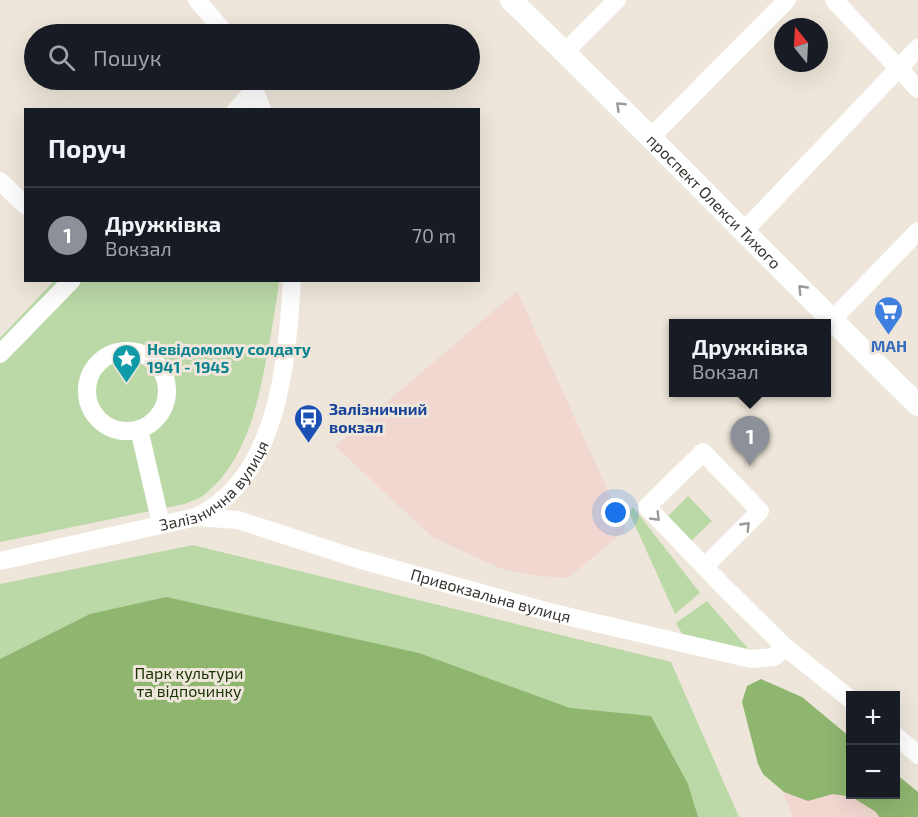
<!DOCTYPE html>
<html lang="uk">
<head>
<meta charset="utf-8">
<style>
	:root { --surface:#171b24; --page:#20242c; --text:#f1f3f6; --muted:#9ea1a6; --line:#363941; --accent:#8c9099 }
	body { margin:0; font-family:"Exo 2",sans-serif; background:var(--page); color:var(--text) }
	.controls { position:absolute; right:18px; bottom:18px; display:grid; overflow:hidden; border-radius:0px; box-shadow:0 6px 24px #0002 }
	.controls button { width:54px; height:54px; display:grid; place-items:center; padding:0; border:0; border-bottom:2px solid var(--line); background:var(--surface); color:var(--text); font:30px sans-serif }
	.compass { position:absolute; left:774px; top:18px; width:54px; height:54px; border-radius:50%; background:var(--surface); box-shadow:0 6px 24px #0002; rotate:342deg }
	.you { position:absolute; left:616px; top:513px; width:21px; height:21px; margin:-15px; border:4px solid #fff; border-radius:50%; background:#1a73e8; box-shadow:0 0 0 9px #1a73e833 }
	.badge { display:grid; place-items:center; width:39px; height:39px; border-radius:50%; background:var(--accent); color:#fff; font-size:20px; font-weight:700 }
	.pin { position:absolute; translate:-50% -50px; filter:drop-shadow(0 2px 3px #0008) }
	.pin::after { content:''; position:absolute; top:32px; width:21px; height:18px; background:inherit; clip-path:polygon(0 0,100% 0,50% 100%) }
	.popup { position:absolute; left:669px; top:319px; width:162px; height:78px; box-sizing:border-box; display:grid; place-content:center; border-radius:0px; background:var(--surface); filter:drop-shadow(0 2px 4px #0005); font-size:20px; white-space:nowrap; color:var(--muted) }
	.popup b { font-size:22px; color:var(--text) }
	.popup::after { content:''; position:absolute; left:50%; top:100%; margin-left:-12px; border:12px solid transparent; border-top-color:var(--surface) }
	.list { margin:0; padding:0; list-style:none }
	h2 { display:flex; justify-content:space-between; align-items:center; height:78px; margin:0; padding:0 24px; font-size:26px }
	h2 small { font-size:20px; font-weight:400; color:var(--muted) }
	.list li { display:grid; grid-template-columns:39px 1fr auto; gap:18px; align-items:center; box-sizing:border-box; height:96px; padding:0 24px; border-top:2px solid var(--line) }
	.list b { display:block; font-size:22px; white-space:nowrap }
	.list p { margin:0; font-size:20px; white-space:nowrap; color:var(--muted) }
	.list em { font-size:20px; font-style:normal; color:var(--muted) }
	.icon { flex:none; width:33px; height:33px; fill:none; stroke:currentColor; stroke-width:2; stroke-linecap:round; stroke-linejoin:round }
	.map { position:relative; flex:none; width:918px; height:817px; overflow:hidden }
	.search { position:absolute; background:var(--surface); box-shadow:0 6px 24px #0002; left:24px; top:24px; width:456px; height:66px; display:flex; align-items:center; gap:15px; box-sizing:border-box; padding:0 21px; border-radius:33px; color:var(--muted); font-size:22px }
	.panel { position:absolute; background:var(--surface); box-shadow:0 6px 24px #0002; left:24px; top:108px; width:456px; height:174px; border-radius:0px }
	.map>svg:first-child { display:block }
	.industrial { fill:#f1d7d0 }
	.green { fill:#bbd8a7 }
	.forest { fill:#8eb66f }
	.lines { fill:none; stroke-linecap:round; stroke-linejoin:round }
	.minor { stroke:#fff; stroke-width:18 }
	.major { stroke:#fff; stroke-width:22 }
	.oneway { stroke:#9c9a98 }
	.labels { text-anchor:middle; stroke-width:6; stroke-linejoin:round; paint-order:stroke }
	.street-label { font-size:16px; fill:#383530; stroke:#eee6da }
	.shop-label { font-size:16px; font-weight:bold; fill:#366cbe; stroke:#eee6da }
	.culture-label { font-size:16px; font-weight:bold; fill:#0d838f; stroke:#eee6da; text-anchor:start }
	.transit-label { font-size:16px; font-weight:bold; fill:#164399; stroke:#eee6da; text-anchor:start }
	.park-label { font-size:16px; fill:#193200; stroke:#eee6da }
</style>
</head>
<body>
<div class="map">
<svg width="918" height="817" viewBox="0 0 918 817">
	<rect width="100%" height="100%" fill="#eee6da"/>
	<g class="industrial">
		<polygon points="517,291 626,530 568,578 539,576 502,569 432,537 335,446"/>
		<polygon points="749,712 850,794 896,794 918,817 793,817"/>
	</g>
	<g class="green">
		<path d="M54 281H279C277 300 273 320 270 340 260 392 250 458 205 494 200 499 191 501 184 504L0 542V338Z"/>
		<polygon points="688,496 712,521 691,541 667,517"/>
		<polygon points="633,507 700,593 675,614 629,512"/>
		<polygon points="193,545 671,662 739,817 0,817 0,584"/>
		<polygon points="707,601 750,651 685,639 676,623"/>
	</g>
	<g class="forest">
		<polygon points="166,597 419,653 570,708 651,716 688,784 698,817 0,817 0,659 90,614"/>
		<polygon points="761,679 802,697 850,737 850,794 896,794 896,774 918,792 918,817 879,817 876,812 852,797 833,794 808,801 784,792 763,774 758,764 742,702 747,686"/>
	</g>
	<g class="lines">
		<g class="minor">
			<polyline points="197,0 226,34"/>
			<polyline points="834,0 918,89"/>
			<polyline points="565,52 617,0"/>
			<polyline points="251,80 262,110"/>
			<polyline points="236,110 255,89"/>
			<polyline points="651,137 787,0"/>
			<polyline points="0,181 26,206"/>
			<polyline points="745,230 918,48"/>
			<polyline points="832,320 918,231"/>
			<circle cx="127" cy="391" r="40"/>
			<polyline points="0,354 72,280"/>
			<polyline points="139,429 161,524"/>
			<path id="s1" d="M196 517 238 520 358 559 549 612 751 659 774 657 785 647 724 587 647 507 703 452 760 511 704 567"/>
			<path id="s2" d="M0 561 196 517C279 478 287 360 292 280"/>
			<polyline points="785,647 850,699"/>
			<polyline points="896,736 918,755"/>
		</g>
		<path class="major" id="s3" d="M511 0C649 133 781 271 918 405"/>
	</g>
	<defs><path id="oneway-chevron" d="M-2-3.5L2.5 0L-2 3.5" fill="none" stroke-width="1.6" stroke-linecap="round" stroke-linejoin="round" transform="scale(1.5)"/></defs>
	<g class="oneway">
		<use href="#oneway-chevron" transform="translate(620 106) rotate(-136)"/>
		<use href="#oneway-chevron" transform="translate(802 289) rotate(-134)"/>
		<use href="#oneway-chevron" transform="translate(656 517) rotate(46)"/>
		<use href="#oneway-chevron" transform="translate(746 526) rotate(-46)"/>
	</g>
	<defs>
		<symbol id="supermarket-pin" viewBox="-11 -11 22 30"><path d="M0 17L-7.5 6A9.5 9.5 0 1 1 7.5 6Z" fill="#3f7fe0" stroke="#eee6da"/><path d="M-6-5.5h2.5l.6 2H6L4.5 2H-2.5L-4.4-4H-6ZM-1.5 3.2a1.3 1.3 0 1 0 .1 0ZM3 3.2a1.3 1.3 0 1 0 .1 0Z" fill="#fff"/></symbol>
		<symbol id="sight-pin" viewBox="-11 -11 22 30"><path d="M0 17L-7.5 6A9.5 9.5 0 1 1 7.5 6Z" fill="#0f9aa8" stroke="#eee6da"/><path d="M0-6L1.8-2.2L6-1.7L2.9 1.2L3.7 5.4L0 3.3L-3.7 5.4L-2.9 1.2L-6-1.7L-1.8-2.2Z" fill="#fff"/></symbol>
		<symbol id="bus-pin" viewBox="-11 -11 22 30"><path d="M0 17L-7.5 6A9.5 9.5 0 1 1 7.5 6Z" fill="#1a4fb4" stroke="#eee6da"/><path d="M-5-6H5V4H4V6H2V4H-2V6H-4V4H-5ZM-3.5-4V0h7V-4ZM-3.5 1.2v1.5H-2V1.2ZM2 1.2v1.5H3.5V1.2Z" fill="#fff"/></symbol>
	</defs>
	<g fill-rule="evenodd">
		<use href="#supermarket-pin" x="872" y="294" width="33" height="45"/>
		<use href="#sight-pin" x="110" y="342" width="33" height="45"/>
		<use href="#bus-pin" x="292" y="402" width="33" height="45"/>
	</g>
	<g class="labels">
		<g class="street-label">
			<text dy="6" stroke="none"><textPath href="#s3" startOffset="286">проспект Олекси Тихого</textPath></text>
			<text dy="6" stroke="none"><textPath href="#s2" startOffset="234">Залізнична вулиця</textPath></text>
			<text dy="6" stroke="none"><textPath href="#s1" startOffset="306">Привокзальна вулиця</textPath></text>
		</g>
		<g class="shop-label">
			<text x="889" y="352">МАН</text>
		</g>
		<g class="culture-label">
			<text x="147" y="355">Невідомому солдату<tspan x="147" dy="18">1941 - 1945</tspan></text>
		</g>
		<g class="transit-label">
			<text x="329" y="415">Залізничний<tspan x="329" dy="18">вокзал</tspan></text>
		</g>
		<g class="park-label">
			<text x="189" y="679">Парк культури<tspan x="189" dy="18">та відпочинку</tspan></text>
		</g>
	</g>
</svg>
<div class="controls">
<button>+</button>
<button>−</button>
</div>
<svg class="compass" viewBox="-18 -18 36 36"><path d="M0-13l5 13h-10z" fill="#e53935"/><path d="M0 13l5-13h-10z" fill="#9ea1a6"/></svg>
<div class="you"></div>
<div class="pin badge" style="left:750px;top:466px">1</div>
<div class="popup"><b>Дружківка</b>Вокзал</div>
<div class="search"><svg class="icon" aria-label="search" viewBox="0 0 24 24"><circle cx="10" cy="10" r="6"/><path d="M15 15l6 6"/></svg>Пошук</div>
<section class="panel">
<h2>Поруч<small></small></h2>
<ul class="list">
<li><span class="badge">1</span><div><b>Дружківка</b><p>Вокзал</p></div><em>70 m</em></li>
</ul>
</section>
</div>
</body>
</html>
